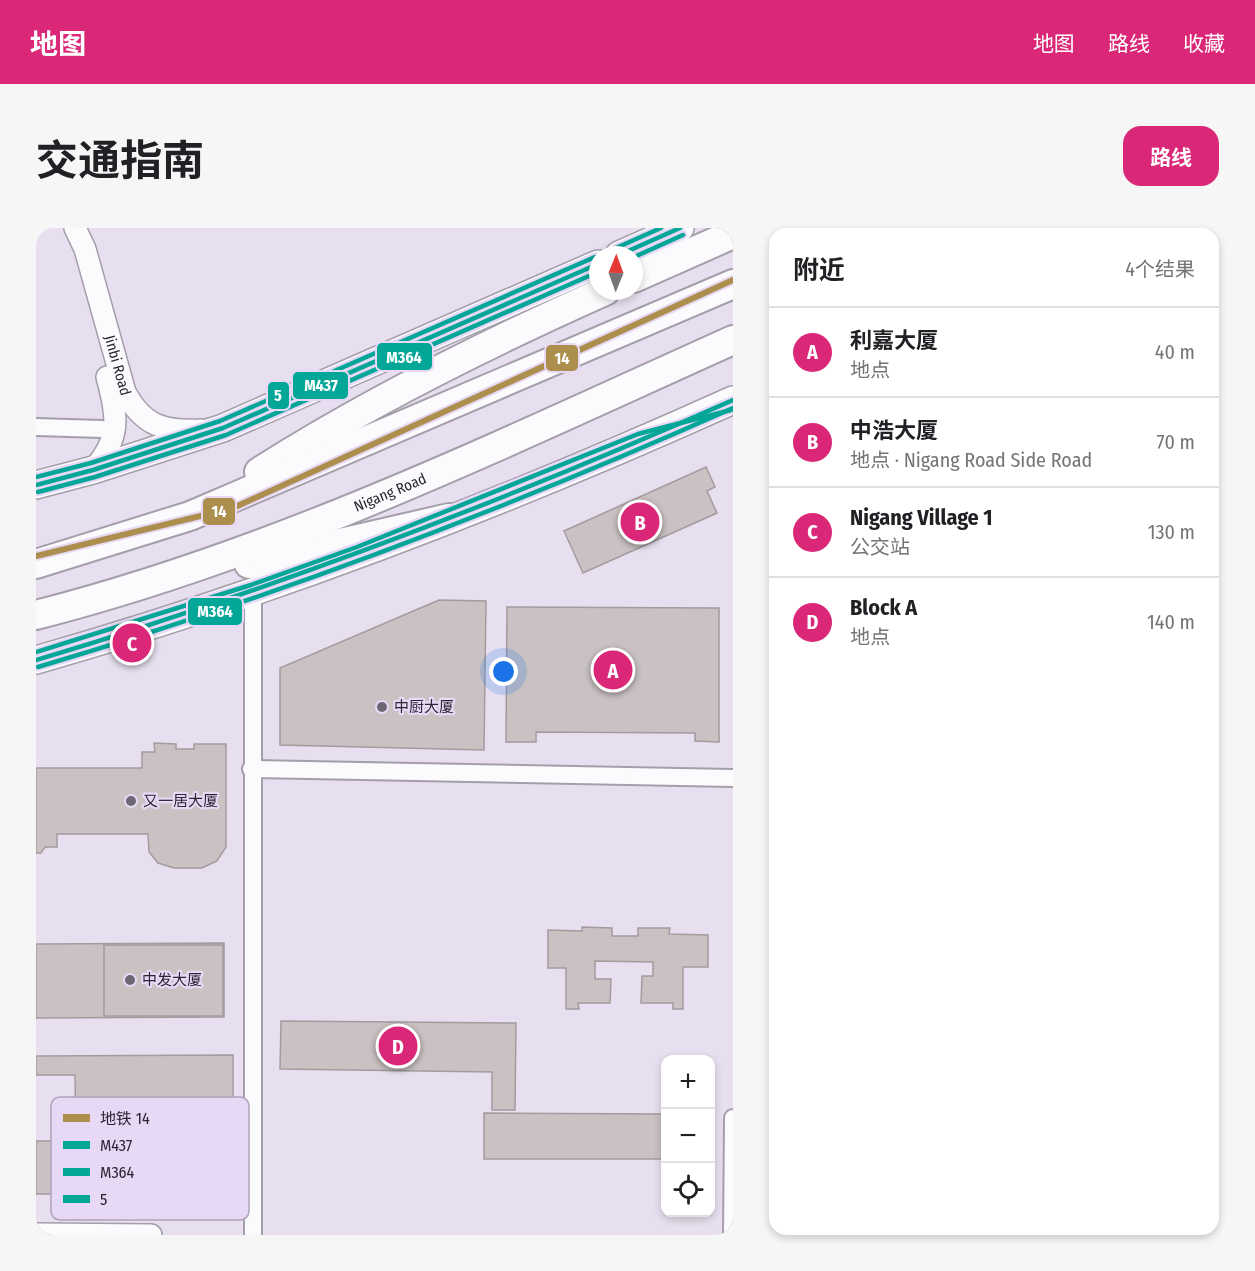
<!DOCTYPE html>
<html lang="zh">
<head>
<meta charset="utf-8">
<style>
	:root { --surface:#fff; --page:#f6f6f6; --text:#202124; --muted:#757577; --line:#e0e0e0; --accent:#db2777 }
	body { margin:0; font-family:"Fira Sans Condensed","Noto Sans SC",sans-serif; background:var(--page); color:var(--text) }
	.controls { position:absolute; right:18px; bottom:18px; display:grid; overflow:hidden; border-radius:12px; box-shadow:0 3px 9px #0003 }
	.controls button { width:54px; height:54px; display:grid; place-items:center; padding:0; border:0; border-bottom:2px solid var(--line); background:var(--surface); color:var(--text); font:30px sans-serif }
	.compass { position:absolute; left:553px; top:18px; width:54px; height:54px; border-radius:50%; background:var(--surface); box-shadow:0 3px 9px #0003; rotate:1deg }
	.you { position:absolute; left:468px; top:444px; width:21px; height:21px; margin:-15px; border:4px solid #fff; border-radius:50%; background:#1a73e8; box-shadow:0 0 0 9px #1a73e833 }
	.badge { display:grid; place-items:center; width:39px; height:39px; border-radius:50%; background:var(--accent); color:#fff; font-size:20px; font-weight:700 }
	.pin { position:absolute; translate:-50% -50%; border:3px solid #fff; box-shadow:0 2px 6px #0006 }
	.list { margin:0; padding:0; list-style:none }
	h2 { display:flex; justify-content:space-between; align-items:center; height:78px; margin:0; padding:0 24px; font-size:26px }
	h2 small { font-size:20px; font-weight:400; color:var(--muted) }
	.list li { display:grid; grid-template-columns:39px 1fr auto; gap:18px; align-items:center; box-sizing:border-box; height:90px; padding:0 24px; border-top:2px solid var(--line) }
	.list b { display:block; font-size:22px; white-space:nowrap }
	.list p { margin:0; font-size:20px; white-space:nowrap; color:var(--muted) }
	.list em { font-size:20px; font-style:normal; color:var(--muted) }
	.icon { flex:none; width:33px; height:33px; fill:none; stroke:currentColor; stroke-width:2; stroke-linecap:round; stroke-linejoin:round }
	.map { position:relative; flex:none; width:697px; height:1007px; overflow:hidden; border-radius:18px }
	header { display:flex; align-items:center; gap:36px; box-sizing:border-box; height:84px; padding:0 30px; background:var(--accent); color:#fff }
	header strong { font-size:28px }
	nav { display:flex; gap:33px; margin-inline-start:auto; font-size:21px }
	.intro { display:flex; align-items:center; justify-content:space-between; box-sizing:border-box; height:144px; padding:0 36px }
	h1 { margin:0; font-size:42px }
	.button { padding:15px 27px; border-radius:18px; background:var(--accent); color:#fff; font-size:21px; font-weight:700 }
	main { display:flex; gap:36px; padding:0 36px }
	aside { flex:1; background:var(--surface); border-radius:18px; box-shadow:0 3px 9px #0003 }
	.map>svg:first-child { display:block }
	.building { fill:#c9c1c2; stroke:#a39b9e; stroke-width:1.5 }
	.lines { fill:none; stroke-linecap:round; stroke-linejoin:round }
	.minor-casing { stroke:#a49eaa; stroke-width:20 }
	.tertiary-casing { stroke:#a49eaa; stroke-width:24 }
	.primary-casing { stroke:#a49eaa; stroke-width:30 }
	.trunk-casing { stroke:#a49eaa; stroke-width:32 }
	.minor { stroke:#fbfafd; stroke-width:16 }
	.tertiary { stroke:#fbfafd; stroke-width:21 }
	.primary { stroke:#fbfafd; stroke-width:27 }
	.trunk { stroke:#fbfafd; stroke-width:28 }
	.bus-1-casing { stroke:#e7d8f6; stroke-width:9 }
	.bus-2-casing { stroke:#e7d8f6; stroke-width:9 }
	.bus-3-casing { stroke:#e7d8f6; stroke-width:9 }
	.bus-1 { stroke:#03a697; stroke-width:4.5 }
	.bus-2 { stroke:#03a697; stroke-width:4.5 }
	.bus-3 { stroke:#03a697; stroke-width:4.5 }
	.metro-1-casing { stroke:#e7d8f6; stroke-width:10 }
	.metro-1 { stroke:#ac8e4d; stroke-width:6 }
	.poi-dot { fill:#6d6674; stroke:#e7d8f6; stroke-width:2 }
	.labels { text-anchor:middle; stroke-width:4.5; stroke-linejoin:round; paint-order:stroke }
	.street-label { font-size:15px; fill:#2b2531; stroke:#e7d8f6 }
	.poi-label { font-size:15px; fill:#2b2531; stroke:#e7d8f6; text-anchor:start }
	.key { fill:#e7d8f6; stroke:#afa2bb; stroke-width:1.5 }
	.key-label { font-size:16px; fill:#2b2531 }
	.line-badge { stroke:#e7d8f6; stroke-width:2 }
	.badge-label { font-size:16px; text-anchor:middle; font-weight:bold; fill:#fff }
</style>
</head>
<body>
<header>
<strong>地图</strong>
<nav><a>地图</a><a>路线</a><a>收藏</a></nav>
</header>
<div class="intro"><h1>交通指南</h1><a class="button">路线</a></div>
<main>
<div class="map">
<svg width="697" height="1007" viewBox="0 0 697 1007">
	<rect width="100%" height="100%" fill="#e7dfef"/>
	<g class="building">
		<polygon points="670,239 679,259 671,263 681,285 547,345 528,303"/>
		<polygon points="403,372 450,373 448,522 244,517 244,440"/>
		<polygon points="471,379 683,380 683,514 659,513 659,505 500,504 500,514 470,514"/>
		<polygon points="118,515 140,516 140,521 158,521 158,516 190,516 190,619 181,633 166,640 138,640 122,635 113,624 112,606 21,606 21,619 9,619 5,625 0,625 0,540 106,540 106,524 119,524"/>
		<polygon points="546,699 576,700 576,708 602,708 602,700 634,700 633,706 672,707 672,739 647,739 647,781 637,781 637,775 605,775 606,748 617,748 617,734 559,733 559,751 575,751 574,775 542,775 543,781 530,781 530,740 512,740 512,702 546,703"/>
		<polygon points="188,715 188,789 0,790 0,716"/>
		<rect x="68" y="717" width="119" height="71"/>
		<polygon points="245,793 480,795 479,882 456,882 456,844 244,841"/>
		<polygon points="197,827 197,966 0,966 0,913 40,913 39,847 0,847 0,828"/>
		<polygon points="448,885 630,886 630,931 448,931"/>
	</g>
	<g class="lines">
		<defs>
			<g id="minor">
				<polyline points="0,199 66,201"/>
				<polyline points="217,364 217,1007"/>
				<polyline points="215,541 697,550"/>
				<polyline points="696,1007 697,890"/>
			</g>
			<g id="tertiary">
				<path id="s1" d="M39 0 49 21 89 164C107 198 128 204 166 202"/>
				<path d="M57 242C85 210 82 189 71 149"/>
				<polyline points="0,1006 115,1007"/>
			</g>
			<g id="primary">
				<polyline points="583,27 644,0"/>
				<polyline points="0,257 57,242 187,200 562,36"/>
				<path d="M0 432C239 364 471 274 697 172"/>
			</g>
			<g id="trunk">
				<polyline points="598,50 697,6"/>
				<path d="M223 244C333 174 450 116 569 63"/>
				<polyline points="0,336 154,288 697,56"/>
				<polyline points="213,336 413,290"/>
				<path id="s2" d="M0 387C243 325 470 214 697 112"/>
			</g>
		</defs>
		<use href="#minor" class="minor-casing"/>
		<use href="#tertiary" class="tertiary-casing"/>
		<use href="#primary" class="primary-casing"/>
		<use href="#trunk" class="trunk-casing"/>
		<use href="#minor" class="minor"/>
		<use href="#tertiary" class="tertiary"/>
		<use href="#primary" class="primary"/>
		<use href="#trunk" class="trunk"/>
		<defs>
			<g id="bus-1">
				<polyline points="583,27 644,0"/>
				<polyline points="0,257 57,242 187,200 562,36"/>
				<path d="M0 432C239 361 469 273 697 172"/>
			</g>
			<g id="bus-2">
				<polyline points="598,29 647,7"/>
				<polyline points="2,264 59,249 190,207 562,44"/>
				<path d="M2 439C240 369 470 281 697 180"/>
			</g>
			<g id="bus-3">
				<polyline points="580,20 625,0"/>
				<polyline points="0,249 55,235 184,193 559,29"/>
				<polyline points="0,424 215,357 321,319 602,206 695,182"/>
			</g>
		</defs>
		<use href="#bus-1" class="bus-1-casing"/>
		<use href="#bus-2" class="bus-2-casing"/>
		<use href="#bus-3" class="bus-3-casing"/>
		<use href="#bus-1" class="bus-1"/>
		<use href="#bus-2" class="bus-2"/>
		<use href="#bus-3" class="bus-3"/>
		<defs>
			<polyline id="metro-1" points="0,328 197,280 697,52"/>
		</defs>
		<use href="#metro-1" class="metro-1-casing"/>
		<use href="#metro-1" class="metro-1"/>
	</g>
	<g class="poi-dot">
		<circle cx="346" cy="479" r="6"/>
		<circle cx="95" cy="573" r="6"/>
		<circle cx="94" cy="752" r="6"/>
	</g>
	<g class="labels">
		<g class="street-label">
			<text dy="5" stroke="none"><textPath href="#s1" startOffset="144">Jinbi Road</textPath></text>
			<text dy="5" stroke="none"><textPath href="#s2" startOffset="375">Nigang Road</textPath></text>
		</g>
		<g class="poi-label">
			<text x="358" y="484">中厨大厦</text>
			<text x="107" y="578">又一居大厦</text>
			<text x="106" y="757">中发大厦</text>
		</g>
	</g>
	<rect x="15" y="869" width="198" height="123" rx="9" class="key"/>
	<rect x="27" y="886" width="27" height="8" fill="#ac8e4d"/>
	<rect x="27" y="913" width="27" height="8" fill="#03a697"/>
	<rect x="27" y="940" width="27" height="8" fill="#03a697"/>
	<rect x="27" y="967" width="27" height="8" fill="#03a697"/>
	<g class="key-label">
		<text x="64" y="896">地铁 14</text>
		<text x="64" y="923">M437</text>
		<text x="64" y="950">M364</text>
		<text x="64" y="977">5</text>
	</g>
	<g class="line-badge">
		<rect x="340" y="114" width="57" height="29" rx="6" fill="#03a697"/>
		<rect x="509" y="116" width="34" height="28" rx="6" fill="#ac8e4d"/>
		<rect x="256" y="143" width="57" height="29" rx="6" fill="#03a697"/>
		<rect x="231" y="153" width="23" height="29" rx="6" fill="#03a697"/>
		<rect x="166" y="269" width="34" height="29" rx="6" fill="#ac8e4d"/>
		<rect x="151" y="369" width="56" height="29" rx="6" fill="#03a697"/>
	</g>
	<g class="badge-label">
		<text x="368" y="135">M364</text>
		<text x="526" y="136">14</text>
		<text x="285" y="163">M437</text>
		<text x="242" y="173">5</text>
		<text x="183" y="289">14</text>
		<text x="179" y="389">M364</text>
	</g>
</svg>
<div class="controls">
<button>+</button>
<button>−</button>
<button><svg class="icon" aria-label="locate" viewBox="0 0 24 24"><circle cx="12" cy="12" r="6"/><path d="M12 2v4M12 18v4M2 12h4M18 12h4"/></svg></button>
</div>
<svg class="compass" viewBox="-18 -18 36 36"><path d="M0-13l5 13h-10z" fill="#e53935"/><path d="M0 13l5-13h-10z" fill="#757577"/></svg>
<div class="you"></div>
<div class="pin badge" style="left:577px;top:442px">A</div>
<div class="pin badge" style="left:604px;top:294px">B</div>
<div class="pin badge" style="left:96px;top:415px">C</div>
<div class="pin badge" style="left:362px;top:818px">D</div>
</div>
<aside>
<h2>附近<small>4个结果</small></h2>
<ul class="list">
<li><span class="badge">A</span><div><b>利嘉大厦</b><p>地点</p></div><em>40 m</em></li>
<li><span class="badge">B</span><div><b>中浩大厦</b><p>地点 · Nigang Road Side Road</p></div><em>70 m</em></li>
<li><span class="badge">C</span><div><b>Nigang Village 1</b><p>公交站</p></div><em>130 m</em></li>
<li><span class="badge">D</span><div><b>Block A</b><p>地点</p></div><em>140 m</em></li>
</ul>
</aside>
</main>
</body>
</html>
